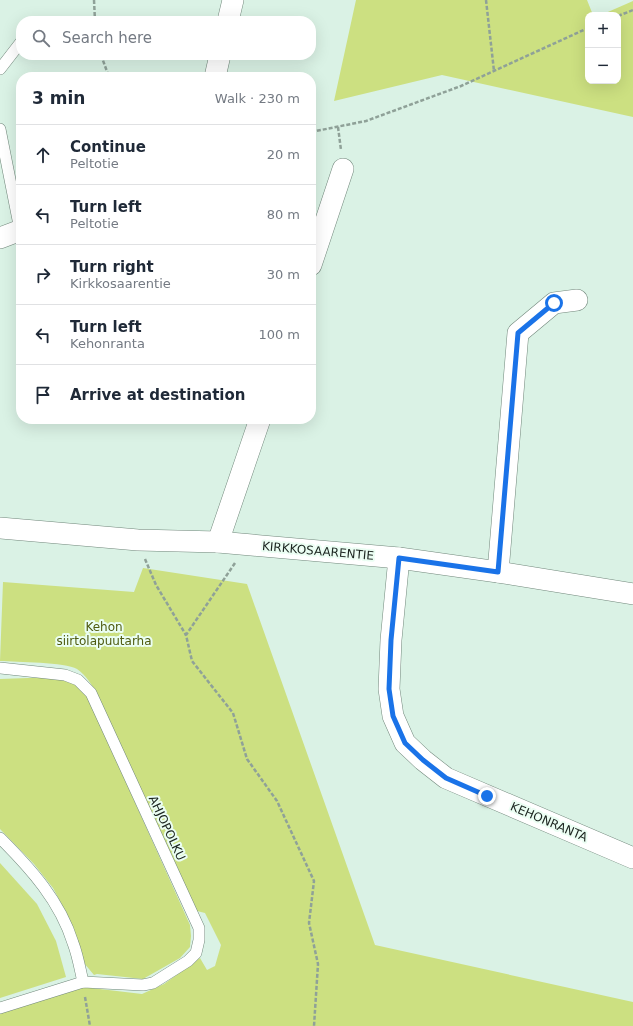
<!DOCTYPE html>
<html lang="en">
<head>
<meta charset="utf-8">
<style>
	:root { --surface:#fff; --page:#f6f6f7; --text:#1f2937; --muted:#747a83; --line:#e0e1e3 }
	body { margin:0; font-family:"DejaVu Sans",sans-serif; background:var(--page); color:var(--text) }
	.controls { position:absolute; right:12px; top:12px; display:grid; overflow:hidden; border-radius:8px; box-shadow:0 4px 16px #0002 }
	.controls button { width:36px; height:36px; display:grid; place-items:center; padding:0; border:0; border-bottom:1px solid var(--line); background:var(--surface); color:var(--text); font:20px sans-serif }
	.stop { position:absolute; width:12px; height:12px; margin:-9px; border:3px solid #1a73e8; border-radius:50%; background:#fff }
	.stop.end { background:#1a73e8; border-color:#fff; box-shadow:0 1px 4px #0008 }
	.list { margin:0; padding:0; list-style:none }
	h2 { display:flex; justify-content:space-between; align-items:center; height:52px; margin:0; padding:0 16px; font-size:17px }
	h2 small { font-size:13px; font-weight:400; color:var(--muted) }
	.list li { display:grid; grid-template-columns:26px 1fr auto; gap:12px; align-items:center; box-sizing:border-box; height:60px; padding:0 16px; border-top:1px solid var(--line) }
	.list b { display:block; font-size:15px; white-space:nowrap }
	.list p { margin:0; font-size:13px; white-space:nowrap; color:var(--muted) }
	.list em { font-size:13px; font-style:normal; color:var(--muted) }
	.icon { flex:none; width:22px; height:22px; fill:none; stroke:currentColor; stroke-width:2; stroke-linecap:round; stroke-linejoin:round }
	.map { position:relative; flex:none; width:633px; height:1026px; overflow:hidden }
	.search { position:absolute; background:var(--surface); box-shadow:0 4px 16px #0002; left:16px; top:16px; width:300px; height:44px; display:flex; align-items:center; gap:10px; box-sizing:border-box; padding:0 14px; border-radius:16px; color:var(--muted); font-size:15px }
	.panel { position:absolute; background:var(--surface); box-shadow:0 4px 16px #0002; left:16px; top:72px; width:300px; height:352px; border-radius:16px }
	.map>svg:first-child { display:block }
	.green { fill:#cce081 }
	.lines { fill:none; stroke-linecap:round; stroke-linejoin:round }
	.lane-casing { stroke:#71877b; stroke-width:12 }
	.street-casing { stroke:#71877b; stroke-width:22 }
	.path { stroke:#8fa198; stroke-width:2.5; stroke-dasharray:4 2; stroke-linecap:butt }
	.lane { stroke:#fff; stroke-width:11 }
	.street { stroke:#fff; stroke-width:21 }
	.route { stroke:#1a73e8; stroke-width:5 }
	.labels { text-anchor:middle; stroke-width:4; stroke-linejoin:round; paint-order:stroke }
	.street-label { font-size:12px; fill:#1b241f; stroke:#ebfef3 }
	.park-label { font-size:12px; fill:#4f5b10; stroke:#ebfef3 }
</style>
</head>
<body>
<div class="map">
<svg width="633" height="1026" viewBox="0 0 633 1026">
	<rect width="100%" height="100%" fill="#daf2e5"/>
	<g class="green">
		<polygon points="356,0 587,0 593,15 588,15 588,81 618,81 618,15 601,15 633,1 633,117 442,75 334,101"/>
		<path d="M143 568 247 584 375 945 633 1002V1026H0V1012L83 987 142 994 164 984 200 958 207 970 215 966 221 945 205 913 197 911 97 694C92 685 86 675 77 669 65 662 17 662 0 661L3 582 134 592Z"/>
		<polygon points="56,677 72,681 85,691 190,925 191,936 190,947 180,958 143,979 97,974 94,975 84,963 78,941 67,914 53,888 34,864 0,829 0,679"/>
		<polygon points="0,863 37,904 56,941 66,977 0,998"/>
	</g>
	<g class="lines">
		<defs>
			<g id="lane">
				<polyline points="0,69 21,42"/>
				<polyline points="0,129 20,230"/>
				<polyline points="0,668 65,675 78,680 91,693 199,928 199,940 196,953 188,961 153,983 143,985 83,982 0,1008"/>
				<path d="M0 838C31 869 60 901 73 943 78 956 80 969 83 982"/>
			</g>
			<g id="street">
				<polyline points="228,21 233,0"/>
				<polyline points="215,77 220,55"/>
				<polyline points="0,238 21,230"/>
				<polyline points="311,265 343,169"/>
				<polyline points="0,528 138,540 218,542 399,558 498,572 633,594"/>
				<polyline points="218,542 260,419"/>
				<polyline points="399,558 391,640 389,689 393,716 405,743 423,760 446,778 633,858"/>
				<polyline points="498,572 518,333 554,303 577,300"/>
			</g>
		</defs>
		<use href="#lane" class="lane-casing"/>
		<use href="#street" class="street-casing"/>
		<g class="path">
			<polyline points="94,0 95,21"/>
			<polyline points="486,0 494,71"/>
			<polyline points="618,16 633,10"/>
			<polyline points="101,55 109,77"/>
			<polyline points="338,127 341,150"/>
			<polyline points="311,132 366,121 461,86 588,28"/>
			<polyline points="145,559 156,585 186,635"/>
			<polyline points="235,563 186,635 192,661 233,713 247,759 277,801 314,881 309,923 318,964 314,1026"/>
			<polyline points="85,997 90,1026"/>
		</g>
		<use href="#lane" class="lane"/>
		<use href="#street" class="street"/>
	</g>
	<g class="lines">
		<polyline class="route" points="487,796 446,778 423,760 405,743 393,716 389,689 391,640 399,558 498,572 518,333 554,303"/>
	</g>
	<g class="labels">
		<g class="street-label">
			<text transform="translate(318 551) rotate(5)" y="4">KIRKKOSAARENTIE</text>
			<text transform="translate(549 822) rotate(23)" y="4">KEHONRANTA</text>
			<text transform="translate(167 828) rotate(65)" y="4">AHJOPOLKU</text>
		</g>
		<g class="park-label">
			<text x="104" y="631">Kehon<tspan x="104" dy="14">siirtolapuutarha</tspan></text>
		</g>
	</g>
</svg>
<div class="controls">
<button>+</button>
<button>−</button>
</div>
<div class="stop" style="left:554px;top:303px"></div>
<div class="stop end" style="left:487px;top:796px"></div>
<div class="search"><svg class="icon" aria-label="search" viewBox="0 0 24 24"><circle cx="10" cy="10" r="6"/><path d="M15 15l6 6"/></svg>Search here</div>
<section class="panel">
<h2>3 min<small>Walk · 230 m</small></h2>
<ul class="list">
<li><svg class="icon" aria-label="ahead" viewBox="0 0 24 24"><path d="M12 20V5M6 11l6-6 6 6"/></svg><div><b>Continue</b><p>Peltotie</p></div><em>20 m</em></li>
<li><svg class="icon" aria-label="left" viewBox="0 0 24 24"><path d="M17 20v-9H6M10 6l-5 5 5 5"/></svg><div><b>Turn left</b><p>Peltotie</p></div><em>80 m</em></li>
<li><svg class="icon" aria-label="right" viewBox="0 0 24 24"><path d="M7 20v-9h11M14 6l5 5-5 5"/></svg><div><b>Turn right</b><p>Kirkkosaarentie</p></div><em>30 m</em></li>
<li><svg class="icon" aria-label="left" viewBox="0 0 24 24"><path d="M17 20v-9H6M10 6l-5 5 5 5"/></svg><div><b>Turn left</b><p>Kehonranta</p></div><em>100 m</em></li>
<li><svg class="icon" aria-label="arrive" viewBox="0 0 24 24"><path d="M6 21V4h12l-3 4 3 4H6"/></svg><div><b>Arrive at destination</b></div></li>
</ul>
</section>
</div>
</body>
</html>
